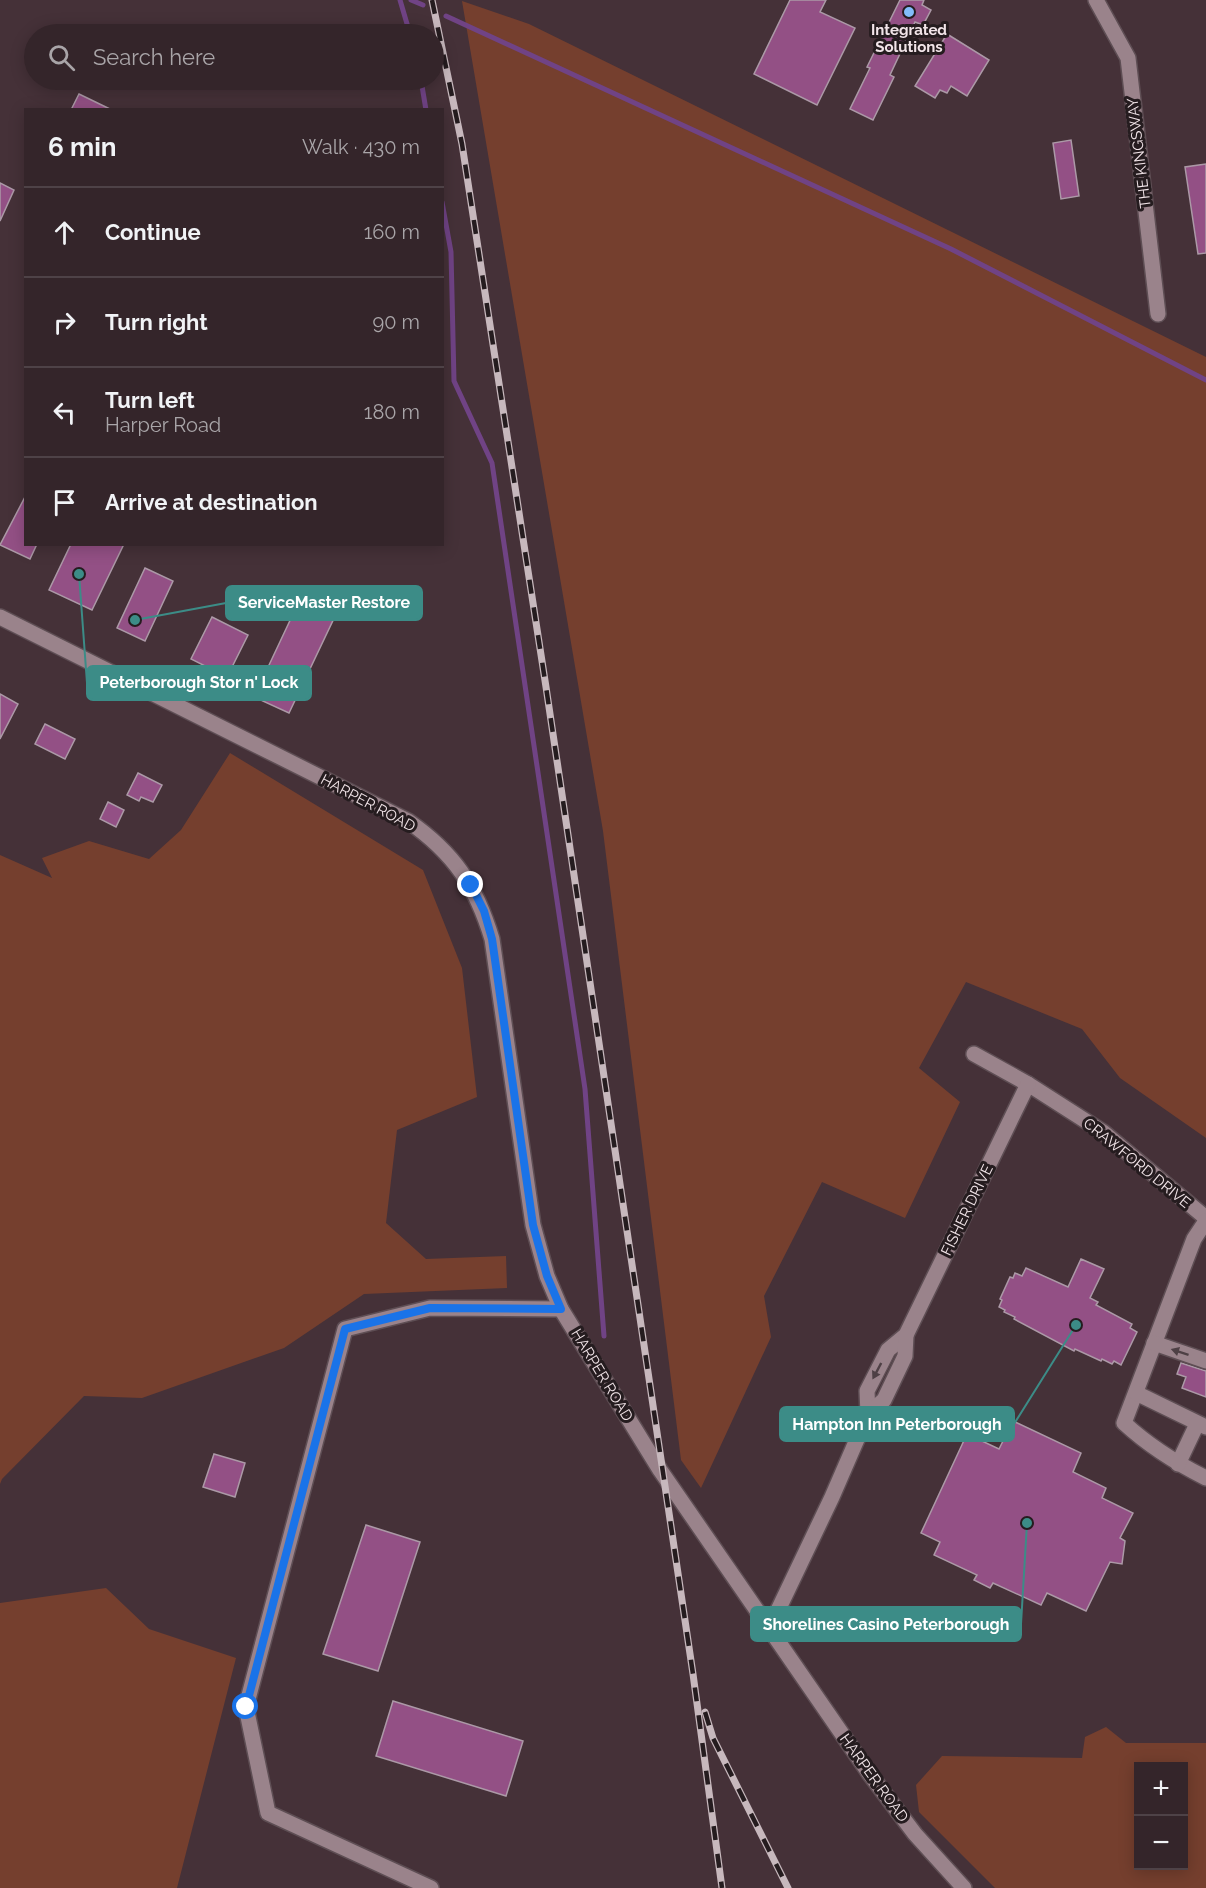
<!DOCTYPE html>
<html lang="en">
<head>
<meta charset="utf-8">
<style>
	:root { --surface:#34252a; --page:#3f3136; --text:#f1f3f6; --muted:#a9a5a8; --line:#4e4247 }
	body { margin:0; font-family:Raleway,sans-serif; background:var(--page); color:var(--text) }
	.controls { position:absolute; right:18px; bottom:18px; display:grid; overflow:hidden; border-radius:0px; box-shadow:0 3px 15px #0003 }
	.controls button { width:54px; height:54px; display:grid; place-items:center; padding:0; border:0; border-bottom:2px solid var(--line); background:var(--surface); color:var(--text); font:30px sans-serif }
	.stop { position:absolute; width:18px; height:18px; margin:-14px; border:4px solid #1a73e8; border-radius:50%; background:#fff }
	.stop.end { background:#1a73e8; border-color:#fff; box-shadow:0 2px 6px #0008 }
	.list { margin:0; padding:0; list-style:none }
	h2 { display:flex; justify-content:space-between; align-items:center; height:78px; margin:0; padding:0 24px; font-size:26px }
	h2 small { font-size:20px; font-weight:400; color:var(--muted) }
	.list li { display:grid; grid-template-columns:39px 1fr auto; gap:18px; align-items:center; box-sizing:border-box; height:90px; padding:0 24px; border-top:2px solid var(--line) }
	.list b { display:block; font-size:22px; white-space:nowrap }
	.list p { margin:0; font-size:20px; white-space:nowrap; color:var(--muted) }
	.list em { font-size:20px; font-style:normal; color:var(--muted) }
	.icon { flex:none; width:33px; height:33px; fill:none; stroke:currentColor; stroke-width:2; stroke-linecap:round; stroke-linejoin:round }
	.map { position:relative; flex:none; width:1206px; height:1888px; overflow:hidden }
	.search { position:absolute; background:var(--surface); box-shadow:0 3px 15px #0003; left:24px; top:24px; width:420px; height:66px; display:flex; align-items:center; gap:15px; box-sizing:border-box; padding:0 21px; border-radius:33px; color:var(--muted); font-size:22px }
	.panel { position:absolute; background:var(--surface); box-shadow:0 3px 15px #0003; left:24px; top:108px; width:420px; height:438px; border-radius:0px }
	.map>svg:first-child { display:block }
	.green { fill:#753f2e; fill-rule:evenodd }
	.lines { fill:none; stroke-linecap:round; stroke-linejoin:round }
	.stream { stroke:#704385; stroke-width:5 }
	.building { fill:#935085; stroke:#ac99a7; stroke-width:1.5 }
	.minor-casing { stroke:#5e4e54; stroke-width:18 }
	.minor { stroke:#9a838b; stroke-width:15 }
	.rail-casing { stroke:#c7b8bd; stroke-width:7 }
	.rail { stroke:#251c1f; stroke-width:4.5; stroke-dasharray:14; stroke-linecap:butt }
	.oneway { fill:#4e4045 }
	.route { stroke:#1a73e8; stroke-width:8 }
	.poi-dot { fill:#82bcfa; stroke:#251c1f; stroke-width:2 }
	.labels { text-anchor:middle; stroke-width:6; stroke-linejoin:round; paint-order:stroke }
	.poi-label { font-size:15px; font-weight:bold; fill:#f2e5e9; stroke:#251c1f }
	.street-label { font-size:15px; fill:#f2e5e9; stroke:#251c1f }
	.leader { fill:none; stroke:#3c8c87; stroke-width:2 }
	.callout-dot { fill:#3c8c87; stroke:#251c1f; stroke-width:2 }
	.callout { fill:#3c8c87; stroke:#3c8c87; stroke-width:2 }
	.callout-label { font-size:16px; text-anchor:middle; font-weight:bold; fill:#fff }
</style>
</head>
<body>
<div class="map">
<svg width="1206" height="1888" viewBox="0 0 1206 1888">
	<rect width="100%" height="100%" fill="#453138"/>
	<g class="green">
		<polygon points="462,1 529,24 1206,357 1206,1138 1120,1078 1082,1029 966,982 919,1068 960,1102 905,1218 822,1182 764,1296 771,1337 701,1488 681,1460 603,831"/>
		<polygon points="230,753 423,870 462,968 477,1097 397,1130 386,1223 426,1259 506,1256 507,1288 364,1294 284,1348 142,1398 84,1396 2,1479 0,1484 0,855 52,878 42,858 89,841 149,859 181,830"/>
		<polygon points="106,1588 149,1629 236,1658 177,1888 0,1888 0,1603"/>
		<path d="M1106 1727 1126 1743H1206V1888H995L919 1812 916 1785 942 1756 1082 1758 1085 1737ZM1138 1766H1184V1866H1138Z"/>
	</g>
	<g class="lines">
		<g class="stream">
			<polyline points="400,0 410,34"/>
			<polyline points="411,0 423,5"/>
			<polyline points="446,16 951,249 1206,380"/>
			<polyline points="421,80 426,110"/>
			<polyline points="442,202 451,252 454,381 492,463 585,1089 604,1336"/>
		</g>
	</g>
	<g class="building">
		<polygon points="790,0 826,0 820,12 855,28 817,105 754,74"/>
		<polygon points="900,0 924,0 922,5 931,10 923,25 915,22 890,75 894,77 873,120 850,109 870,68 867,67"/>
		<polygon points="947,34 989,60 967,96 951,86 947,93 940,90 935,98 915,86"/>
		<polygon points="79,94 112,110 71,110"/>
		<polygon points="1071,140 1079,196 1061,199 1053,143"/>
		<polygon points="1206,164 1206,253 1198,254 1185,167"/>
		<polygon points="0,183 14,190 0,221"/>
		<polygon points="26,495 26,544 37,544 30,559 0,545"/>
		<polygon points="71,544 124,544 92,610 49,590"/>
		<polygon points="145,568 173,581 145,641 117,628"/>
		<polygon points="302,595 337,612 289,713 254,697"/>
		<polygon points="212,617 248,635 227,677 191,659"/>
		<polygon points="0,694 18,704 0,739"/>
		<polygon points="45,724 75,739 65,759 35,744"/>
		<polygon points="138,773 162,785 153,802 141,797 139,801 127,795"/>
		<polygon points="108,802 124,810 116,827 100,819"/>
		<polygon points="1081,1259 1104,1269 1090,1298 1098,1302 1096,1305 1132,1324 1130,1328 1137,1332 1121,1365 1114,1361 1112,1364 1102,1359 1101,1361 1075,1349 1074,1351 1014,1319 1015,1317 1004,1312 1005,1310 999,1307 1002,1300 1000,1299 1010,1277 1013,1278 1015,1273 1022,1276 1026,1268 1068,1287"/>
		<polygon points="1181,1363 1206,1371 1206,1397 1182,1388 1186,1377 1177,1374"/>
		<polygon points="1013,1421 1081,1453 1073,1472 1106,1488 1102,1498 1133,1513 1120,1538 1125,1541 1122,1564 1110,1562 1086,1611 1047,1593 1041,1605 993,1583 990,1588 974,1580 977,1575 934,1555 940,1542 921,1533 967,1434 999,1449"/>
		<polygon points="214,1454 245,1463 235,1497 203,1487"/>
		<polygon points="366,1525 420,1542 378,1671 323,1654"/>
		<polygon points="393,1701 523,1741 506,1796 376,1756"/>
	</g>
	<g class="lines">
		<defs>
			<g id="minor">
				<polyline points="1096,0 1128,58 1158,314"/>
				<path d="M0 617 408 821C454 853 476 886 492 939L533 1225 547 1276 561 1309 660 1470 869 1773 915 1834 964 1888"/>
				<polyline points="974,1054 1028,1084 1103,1132 1206,1218"/>
				<path d="M1206 1221 1194 1239 1124 1423C1149 1446 1176 1463 1206 1478"/>
				<polyline points="1154,1343 1206,1361"/>
				<polyline points="1136,1393 1206,1427"/>
				<polyline points="868,1414 867,1391 888,1350 906,1335 1028,1084"/>
				<polyline points="1178,1464 1197,1424"/>
				<polyline points="770,1627 832,1497 868,1414 884,1400 905,1356 906,1335"/>
				<polyline points="431,1888 268,1813 246,1707 345,1329 430,1308 561,1309"/>
			</g>
		</defs>
		<use href="#minor" class="minor-casing"/>
		<use href="#minor" class="minor"/>
		<defs>
			<g id="rail">
				<polyline points="432,0 462,144 546,687 693,1674 722,1888"/>
				<polyline points="705,1712 713,1738 788,1888"/>
			</g>
		</defs>
		<use href="#rail" class="rail-casing"/>
		<use href="#rail" class="rail"/>
	</g>
	<defs><path id="oneway-solid" d="M-6-.8H1V-3.2L6.5 0L1 3.2V.8H-6Z" transform="scale(1.5)"/></defs>
	<g class="oneway">
		<use href="#oneway-solid" transform="translate(1180 1352) rotate(-162)"/>
		<use href="#oneway-solid" transform="translate(877 1371) rotate(118)"/>
	</g>
	<g class="lines">
		<polyline class="route" points="246,1707 345,1329 430,1308 561,1309 547,1276 533,1225 492,939 484,911 471,885"/>
	</g>
	<circle class="poi-dot" cx="909" cy="12" r="6"/>
	<g class="labels">
		<g class="poi-label">
			<text x="909" y="35">Integrated<tspan x="909" dy="17">Solutions</tspan></text>
		</g>
		<g class="street-label">
			<text transform="translate(1139 153) rotate(-97)" y="5">THE KINGSWAY</text>
			<text transform="translate(368 803) rotate(28)" y="5">HARPER ROAD</text>
			<text transform="translate(1137 1163) rotate(39)" y="5">CRAWFORD DRIVE</text>
			<text transform="translate(967 1210) rotate(-64)" y="5">FISHER DRIVE</text>
			<text transform="translate(602 1375) rotate(59)" y="5">HARPER ROAD</text>
			<text transform="translate(874 1778) rotate(54)" y="5">HARPER ROAD</text>
		</g>
	</g>
	<path class="leader" d="M135 620L226 603M79 574L87 683M1076 1325L1014 1424M1027 1523L1021 1624"/>
	<g class="callout-dot">
		<circle cx="135" cy="620" r="6"/>
		<circle cx="79" cy="574" r="6"/>
		<circle cx="1076" cy="1325" r="6"/>
		<circle cx="1027" cy="1523" r="6"/>
	</g>
	<g class="callout">
		<rect x="226" y="586" width="196" height="34" rx="6"/>
		<rect x="87" y="666" width="224" height="34" rx="6"/>
		<rect x="780" y="1407" width="234" height="34" rx="6"/>
		<rect x="751" y="1607" width="270" height="34" rx="6"/>
	</g>
	<g class="callout-label">
		<text x="324" y="608">ServiceMaster Restore</text>
		<text x="199" y="688">Peterborough Stor n' Lock</text>
		<text x="897" y="1430">Hampton Inn Peterborough</text>
		<text x="886" y="1630">Shorelines Casino Peterborough</text>
	</g>
</svg>
<div class="controls">
<button>+</button>
<button>−</button>
</div>
<div class="stop" style="left:246px;top:1707px"></div>
<div class="stop end" style="left:471px;top:885px"></div>
<div class="search"><svg class="icon" aria-label="search" viewBox="0 0 24 24"><circle cx="10" cy="10" r="6"/><path d="M15 15l6 6"/></svg>Search here</div>
<section class="panel">
<h2>6 min<small>Walk · 430 m</small></h2>
<ul class="list">
<li><svg class="icon" aria-label="ahead" viewBox="0 0 24 24"><path d="M12 20V5M6 11l6-6 6 6"/></svg><div><b>Continue</b></div><em>160 m</em></li>
<li><svg class="icon" aria-label="right" viewBox="0 0 24 24"><path d="M7 20v-9h11M14 6l5 5-5 5"/></svg><div><b>Turn right</b></div><em>90 m</em></li>
<li><svg class="icon" aria-label="left" viewBox="0 0 24 24"><path d="M17 20v-9H6M10 6l-5 5 5 5"/></svg><div><b>Turn left</b><p>Harper Road</p></div><em>180 m</em></li>
<li><svg class="icon" aria-label="arrive" viewBox="0 0 24 24"><path d="M6 21V4h12l-3 4 3 4H6"/></svg><div><b>Arrive at destination</b></div></li>
</ul>
</section>
</div>
</body>
</html>
